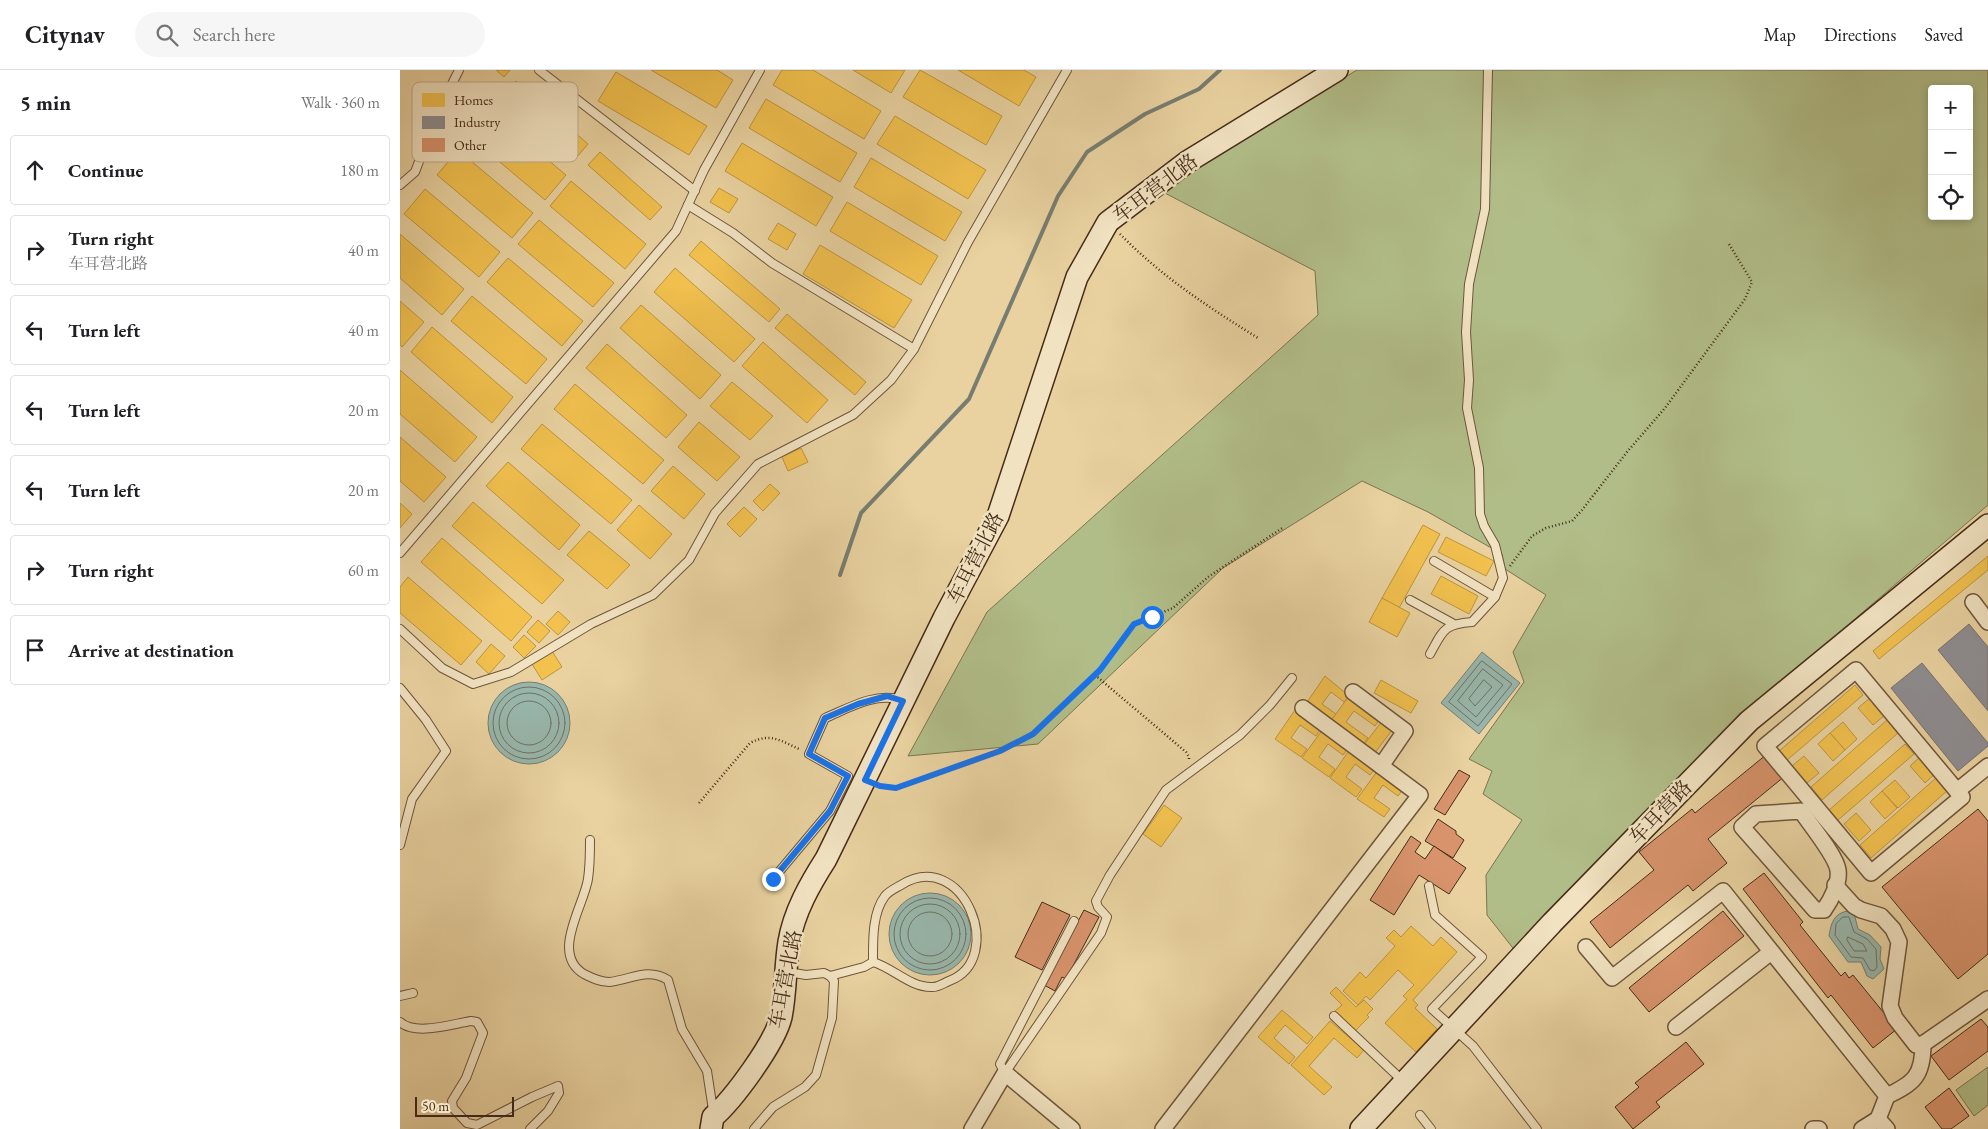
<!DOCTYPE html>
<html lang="en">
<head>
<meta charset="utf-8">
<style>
	:root { --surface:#fff; --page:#f6f6f6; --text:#202124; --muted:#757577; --line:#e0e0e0 }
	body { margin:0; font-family:"EB Garamond","Noto Serif SC",serif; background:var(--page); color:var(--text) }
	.controls { position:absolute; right:15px; top:15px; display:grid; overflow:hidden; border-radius:5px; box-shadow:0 2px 8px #0003 }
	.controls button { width:45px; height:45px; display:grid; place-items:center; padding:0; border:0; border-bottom:1px solid var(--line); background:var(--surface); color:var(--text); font:25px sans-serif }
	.scale { position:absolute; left:15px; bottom:12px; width:99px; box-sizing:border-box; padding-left:5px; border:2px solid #462b19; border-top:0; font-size:14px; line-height:18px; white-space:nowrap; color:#462b19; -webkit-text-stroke:4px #f1e2c1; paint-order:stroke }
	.stop { position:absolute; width:15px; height:15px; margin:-11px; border:4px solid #1a73e8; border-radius:50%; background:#fff }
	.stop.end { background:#1a73e8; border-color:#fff; box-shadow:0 1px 5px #0008 }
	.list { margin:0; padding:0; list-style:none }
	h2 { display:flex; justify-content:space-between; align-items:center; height:65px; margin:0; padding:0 20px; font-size:21px }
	h2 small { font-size:16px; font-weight:400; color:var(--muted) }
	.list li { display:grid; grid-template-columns:32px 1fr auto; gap:15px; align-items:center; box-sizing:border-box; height:70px; margin:0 10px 10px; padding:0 10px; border:1px solid var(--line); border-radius:5px }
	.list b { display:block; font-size:19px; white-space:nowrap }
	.list p { margin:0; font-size:16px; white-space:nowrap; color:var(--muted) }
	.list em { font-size:16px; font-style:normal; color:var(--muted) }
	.icon { flex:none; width:28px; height:28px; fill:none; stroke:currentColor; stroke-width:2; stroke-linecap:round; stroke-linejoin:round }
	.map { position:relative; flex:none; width:1588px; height:1059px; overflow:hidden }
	header { display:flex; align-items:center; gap:30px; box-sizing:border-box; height:70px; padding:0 25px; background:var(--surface); border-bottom:1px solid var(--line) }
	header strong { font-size:24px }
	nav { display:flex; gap:28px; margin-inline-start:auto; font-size:18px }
	.search { width:350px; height:45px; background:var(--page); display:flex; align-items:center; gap:12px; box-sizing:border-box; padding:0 18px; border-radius:28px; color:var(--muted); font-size:19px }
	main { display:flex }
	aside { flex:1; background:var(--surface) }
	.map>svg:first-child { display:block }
	.green { fill:#b1bd88; stroke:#7c7450; fill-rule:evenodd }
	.water { fill:#98b6ab; stroke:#777e71 }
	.homes { fill:#f2c14e; stroke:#be943e }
	.industry { fill:#8d8d92; stroke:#78706e }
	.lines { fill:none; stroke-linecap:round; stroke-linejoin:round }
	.shore { stroke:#6f7062; stroke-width:1 }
	.stream { stroke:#777e71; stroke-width:4 }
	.building { fill:#d8936c; stroke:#462b19 }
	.lane-casing { stroke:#6f553b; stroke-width:10 }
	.street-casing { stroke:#6f553b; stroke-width:18 }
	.secondary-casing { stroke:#462b19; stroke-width:24 }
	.path { stroke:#462b19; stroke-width:2.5; stroke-dasharray:1 2.5; stroke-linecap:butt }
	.lane { stroke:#f1e2c1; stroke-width:8 }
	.street { stroke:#f1e2c1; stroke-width:15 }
	.secondary { stroke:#f1e2c1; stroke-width:21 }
	.route { stroke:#1a73e8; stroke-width:6 }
	.labels { text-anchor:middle; stroke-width:5; stroke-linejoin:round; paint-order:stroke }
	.street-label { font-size:20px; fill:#462b19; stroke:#f1e2c1 }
	.key { fill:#f1e2c1; stroke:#beab8f; stroke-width:1 }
	.key-label { font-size:14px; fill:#462b19 }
</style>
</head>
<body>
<header>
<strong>Citynav</strong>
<div class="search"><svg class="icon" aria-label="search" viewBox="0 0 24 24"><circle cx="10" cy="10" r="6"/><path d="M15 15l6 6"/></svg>Search here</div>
<nav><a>Map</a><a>Directions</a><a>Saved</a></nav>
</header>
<main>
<aside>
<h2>5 min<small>Walk · 360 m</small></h2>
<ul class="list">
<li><svg class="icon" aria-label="ahead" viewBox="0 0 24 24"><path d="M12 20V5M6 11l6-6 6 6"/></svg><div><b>Continue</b></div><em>180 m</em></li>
<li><svg class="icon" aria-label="right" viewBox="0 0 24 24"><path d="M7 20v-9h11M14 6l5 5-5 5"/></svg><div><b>Turn right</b><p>车耳营北路</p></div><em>40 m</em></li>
<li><svg class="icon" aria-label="left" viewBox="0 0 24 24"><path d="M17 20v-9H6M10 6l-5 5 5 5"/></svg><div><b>Turn left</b></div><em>40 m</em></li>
<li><svg class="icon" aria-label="left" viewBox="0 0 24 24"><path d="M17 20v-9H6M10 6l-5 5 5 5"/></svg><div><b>Turn left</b></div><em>20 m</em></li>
<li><svg class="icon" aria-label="left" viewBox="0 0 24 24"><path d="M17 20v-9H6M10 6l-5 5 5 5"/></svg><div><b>Turn left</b></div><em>20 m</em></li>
<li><svg class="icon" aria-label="right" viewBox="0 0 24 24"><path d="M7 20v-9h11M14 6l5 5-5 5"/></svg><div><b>Turn right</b></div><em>60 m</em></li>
<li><svg class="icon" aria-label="arrive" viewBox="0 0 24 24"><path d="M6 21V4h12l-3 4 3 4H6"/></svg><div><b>Arrive at destination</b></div></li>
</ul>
</aside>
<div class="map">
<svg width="1588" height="1059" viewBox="0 0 1588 1059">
	<rect width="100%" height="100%" fill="#e9d2a0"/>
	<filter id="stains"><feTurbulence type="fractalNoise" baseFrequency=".004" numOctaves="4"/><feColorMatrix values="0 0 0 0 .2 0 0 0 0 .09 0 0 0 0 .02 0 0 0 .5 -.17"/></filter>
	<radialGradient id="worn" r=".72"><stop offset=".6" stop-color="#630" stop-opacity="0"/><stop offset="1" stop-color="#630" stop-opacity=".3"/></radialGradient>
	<g class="green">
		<path d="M957 0H1588V435L1344 644 1116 882 1087 845 1086 805 1122 750 1083 724 1092 701 1069 689 1124 612 1113 582 1146 525 1105 499 1102 484 1028 442 962 411 823 498 638 674 508 686 587 542 918 245 915 201 759 120ZM1532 19H1569V146H1532Z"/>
		<polygon points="1588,997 1588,1035 1574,1046 1556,1020"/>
	</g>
	<g class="water">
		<polygon points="1082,582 1120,613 1079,664 1041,633"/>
		<circle cx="129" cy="653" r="41"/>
		<circle cx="530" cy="864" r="41"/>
		<path d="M1448 841 1454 843 1458 859 1470 865 1481 877 1480 889 1484 899 1473 909 1467 906 1461 892H1448L1429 866C1431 853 1434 843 1448 841Z"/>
	</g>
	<g class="homes">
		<polygon points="96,0 110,0 104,7"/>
		<polygon points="251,0 317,0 333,10 316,38"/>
		<polygon points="382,0 413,0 481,41 464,69 373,15"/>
		<polygon points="453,0 505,0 491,23"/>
		<polygon points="520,0 602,46 586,75 503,27"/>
		<polygon points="558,0 624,0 636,7 619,36"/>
		<polygon points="216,2 307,56 289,85 198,31"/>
		<polygon points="116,11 188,74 176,88 104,25"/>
		<polygon points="366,29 457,83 440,112 349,58"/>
		<polygon points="91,42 166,105 145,130 70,67"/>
		<polygon points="495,46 586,100 568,129 477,74"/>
		<polygon points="342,73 433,127 416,156 325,101"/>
		<polygon points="58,80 133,143 112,168 37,105"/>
		<polygon points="200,82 262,137 250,150 188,95"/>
		<polygon points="471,88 562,142 545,171 454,117"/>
		<polygon points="171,111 246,174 225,199 150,136"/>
		<polygon points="319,118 338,129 329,143 310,132"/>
		<polygon points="25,119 100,182 79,207 4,144"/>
		<polygon points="447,132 538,186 521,215 430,161"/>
		<polygon points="139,150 214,213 193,237 118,174"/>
		<polygon points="378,153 396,164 387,180 368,169"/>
		<polygon points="0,164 64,219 42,245 0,208"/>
		<polygon points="301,171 380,239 369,252 289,185"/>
		<polygon points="420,175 512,230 494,258 403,204"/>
		<polygon points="108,188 183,251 162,276 87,212"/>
		<polygon points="275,198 355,269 334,292 254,222"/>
		<polygon points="72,226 147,289 126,314 51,251"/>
		<polygon points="0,231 24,252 2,277 0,275"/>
		<polygon points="241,235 321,305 300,329 220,258"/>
		<polygon points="387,244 466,312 455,325 375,258"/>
		<polygon points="32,257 113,327 92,353 11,282"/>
		<polygon points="363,272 428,330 407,353 342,296"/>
		<polygon points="207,274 287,345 266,368 186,298"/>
		<polygon points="0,300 77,367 55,392 0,344"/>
		<polygon points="332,312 373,346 350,370 310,336"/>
		<polygon points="175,314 264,390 243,414 154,339"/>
		<polygon points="299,352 340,387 317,411 278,377"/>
		<polygon points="142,354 232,430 211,454 121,379"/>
		<polygon points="0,367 46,407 24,432 0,411"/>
		<polygon points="401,378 408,392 388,401 382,387"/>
		<polygon points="108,392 180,455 159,480 86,416"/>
		<polygon points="273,396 305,424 284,449 251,421"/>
		<polygon points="370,414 380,423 363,441 353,431"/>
		<polygon points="73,432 164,510 142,534 52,456"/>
		<polygon points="0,433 12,444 0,458"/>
		<polygon points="239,435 272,464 250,489 217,460"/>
		<polygon points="344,437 357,449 340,467 327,454"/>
		<polygon points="1023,455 1040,464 999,538 982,528"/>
		<polygon points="189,461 230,495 207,519 167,485"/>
		<polygon points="1046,467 1094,491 1086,506 1038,482"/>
		<polygon points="42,468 132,547 111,571 21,492"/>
		<polygon points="1588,486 1588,500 1479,589 1473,581"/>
		<polygon points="1041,506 1078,526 1069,544 1031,524"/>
		<polygon points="8,507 82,571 61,595 0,543 0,517"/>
		<polygon points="982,528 1010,543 997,567 969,552"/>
		<polygon points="158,541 170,552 158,565 146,554"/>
		<polygon points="138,550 150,561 139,573 127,562"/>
		<polygon points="124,565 136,576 124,588 113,577"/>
		<polygon points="91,574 105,586 89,604 76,592"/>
		<polygon points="152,581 162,597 142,610 132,594"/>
		<polygon points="925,606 949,626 944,632 931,622 922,634 936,644 930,652 905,635"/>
		<polygon points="981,610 1018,631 1011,643 974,623"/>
		<polygon points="1455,615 1463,625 1386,691 1378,682"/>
		<polygon points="949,626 980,649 975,656 954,641 946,652 968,668 962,675 930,652"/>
		<polygon points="1470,628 1485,645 1473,655 1458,638"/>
		<polygon points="895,640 921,658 916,666 900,655 891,668 907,679 901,687 875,669"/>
		<polygon points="1487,650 1498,663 1422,730 1411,717"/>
		<polygon points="982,651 993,659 974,684 963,676"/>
		<polygon points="1443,652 1457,669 1445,680 1430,663"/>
		<polygon points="923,659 949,677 943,685 928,674 919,687 935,699 929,707 902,688"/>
		<polygon points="1430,663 1445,680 1433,691 1418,674"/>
		<polygon points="1505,674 1514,684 1437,751 1428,741"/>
		<polygon points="950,679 976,697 970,705 955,694 946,707 962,719 956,727 930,708"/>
		<polygon points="1522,685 1537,702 1525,713 1510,696"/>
		<polygon points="1404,686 1419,703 1407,713 1392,696"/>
		<polygon points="978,700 1004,718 998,726 983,715 974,728 990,739 984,747 957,729"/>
		<polygon points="1536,708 1547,721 1471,788 1460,775"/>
		<polygon points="1495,710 1510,727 1498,738 1482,721"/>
		<polygon points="1482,721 1497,738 1485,749 1470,732"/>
		<polygon points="764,735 782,748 761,777 743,764"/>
		<polygon points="1456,743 1471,760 1459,771 1444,754"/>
		<polygon points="1011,856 1033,876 1041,867 1057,882 1013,930 1018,935 1015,938 1037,959 1016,982 985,953 1007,929 1003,926 1014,915 998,900 970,930 966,926 958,935 943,921 960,902 966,908 995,876 986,868 994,860 1001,867"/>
		<polygon points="936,917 956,937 964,930 973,939 967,945 969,947 955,961 935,941 942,935 930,923"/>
		<polygon points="882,940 913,967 907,974 885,955 874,968 895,987 889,994 858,967"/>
		<polygon points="930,951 964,980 957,988 934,968 909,996 932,1017 924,1025 891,995"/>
	</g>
	<g class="industry">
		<polygon points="1569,554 1588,577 1588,641 1538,580"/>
		<polygon points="1522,593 1588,673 1588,676 1558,701 1491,618"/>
	</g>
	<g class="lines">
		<g class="shore">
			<polygon points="1082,591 1112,614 1078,656 1049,632"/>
			<polygon points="1083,599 1103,615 1076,647 1058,631"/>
			<polygon points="1084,610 1092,617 1075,636 1069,629"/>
			<circle cx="129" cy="653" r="36"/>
			<circle cx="129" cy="653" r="30"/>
			<circle cx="129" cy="653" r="22"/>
			<circle cx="530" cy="864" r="36"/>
			<circle cx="530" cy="864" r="30"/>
			<circle cx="530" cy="864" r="22"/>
			<polygon points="1443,847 1449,847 1454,862 1467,869 1476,879 1477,897 1474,901 1470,900 1463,888 1451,887 1435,865 1436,854"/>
			<polygon points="1448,867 1463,874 1467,881 1454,881 1447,870"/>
		</g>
		<polyline class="stream" points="440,505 461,443 569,329 658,126 687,82 745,44 799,19 820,0"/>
	</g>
	<g class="building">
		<polygon points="1367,684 1385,706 1308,769 1327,793 1293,821 1288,815 1210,878 1190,852 1254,800 1239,782 1292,739 1295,743"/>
		<polygon points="1059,700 1070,706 1045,745 1034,739"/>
		<polygon points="1578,739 1588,751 1588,884 1558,909 1482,817"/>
		<polygon points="1038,749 1056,761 1056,764 1064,770 1053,788 1025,771"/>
		<polygon points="1011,766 1021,773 1015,782 1025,789 1034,776 1066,798 1049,824 1019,805 994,845 970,830"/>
		<polygon points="1364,803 1403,852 1400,855 1441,906 1445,902 1449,908 1453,905 1497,959 1473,978 1431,925 1428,928 1343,819"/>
		<polygon points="642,832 670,845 642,900 615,887"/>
		<polygon points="684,840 699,847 666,909 662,907 655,921 644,915"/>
		<polygon points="1323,841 1344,866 1249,942 1229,918"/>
		<polygon points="1581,949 1588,957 1588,981 1549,1010 1531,986"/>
		<polygon points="1286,972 1304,994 1256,1032 1260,1037 1233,1059 1215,1037 1239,1017 1235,1013"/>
		<polygon points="1549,1018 1569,1046 1551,1059 1542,1059 1525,1037"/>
	</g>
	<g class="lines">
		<defs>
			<g id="lane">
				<polyline points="139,0 295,121"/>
				<polyline points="0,115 15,102 37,44 59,0"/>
				<polyline points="288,135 333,163 372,193 514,279"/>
				<polyline points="0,483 276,161 304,100 360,0"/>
				<polyline points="1034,491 1095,527"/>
				<polyline points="1010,530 1052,553"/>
				<polyline points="0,559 42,598 73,614 111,602 191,554 253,525 289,490 315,443 358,394 453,345 491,310 514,279 568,172 667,0"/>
				<path d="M1030 584C1043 561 1043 554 1072 552L1095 527 1103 508 1095 475 1084 456 1080 444 1079 398 1067 338 1069 310 1066 262 1069 214 1085 139 1088 0"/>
				<polyline points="0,618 26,650 46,681 12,729 0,775"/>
				<path d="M190 770C190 783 190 796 188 809 184 836 150 884 184 904 192 908 200 912 209 912 231 910 247 897 268 910L282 959 307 1001 313 1040"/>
				<path d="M373 809 430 741 448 706 409 684 425 648C449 638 475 622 501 630"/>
				<polyline points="1029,816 1035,845 1082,887 1032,939 1073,976 1137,1059"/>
				<polyline points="674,851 600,994 605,1003 701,863 707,847 698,837 696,831 710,805 766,720 840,665 870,635 892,608"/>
				<path d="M430 906 464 897 473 892C473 871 472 843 485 826 489 821 496 818 501 815 563 776 608 889 549 911 544 913 537 918 531 917 510 917 493 898 473 892"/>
				<polyline points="0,926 13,923"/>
				<polyline points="934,946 1004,1012"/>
				<path d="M0 952C15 966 52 954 71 951L77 952 83 963 66 1008 52 1031 53 1038 67 1053 77 1055 132 1027 158 1016 159 1023 148 1041 130 1059"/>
				<polyline points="1020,1045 1031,1059"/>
				<polyline points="354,1059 373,1037 405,1017 416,1005 432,948 434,911 430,906 424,903 406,905 388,902"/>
			</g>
			<g id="street">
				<polyline points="1573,532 1588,552"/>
				<polygon points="1456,600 1562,727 1471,803 1365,676"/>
				<polyline points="903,638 981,696"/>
				<polyline points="1557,721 1588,696"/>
				<path d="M1401 741C1410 754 1436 786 1438 800 1440 813 1431 830 1424 840H1415L1342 757 1356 744Z"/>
				<polyline points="1435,815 1454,836 1461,840 1481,846 1493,859 1499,872 1490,936 1495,948 1516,975 1523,974"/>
				<polyline points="1186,877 1212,908 1323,821 1487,1026 1478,1049 1487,1059"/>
				<polyline points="1276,957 1371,882"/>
				<path d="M1487 1026C1514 1013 1523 1006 1523 974L1588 929"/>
				<polyline points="572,1059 605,1003 672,1059"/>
				<polyline points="763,1059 1020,725 981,696 1005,661 953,622"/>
				<polyline points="1413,1059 1419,1059"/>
				<polyline points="1462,1059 1478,1049"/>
			</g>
			<g id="secondary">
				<path d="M311 1059 313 1047C333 1030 375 973 381 947 386 923 385 896 389 872 394 842 410 814 426 789L544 548 598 446 677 207 708 152 787 92 937 0"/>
				<polyline points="961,1059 1152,853 1349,651 1588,455"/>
			</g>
		</defs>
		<use href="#lane" class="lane-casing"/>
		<use href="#street" class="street-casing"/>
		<use href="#secondary" class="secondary-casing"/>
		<g class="path">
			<path d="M720 164C761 206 808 237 858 268"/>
			<polyline points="1110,496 1132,466 1146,458 1172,451 1182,440 1227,382 1265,338 1345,229 1352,212 1329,174"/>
			<polyline points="695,605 786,682 789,687 789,691"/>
			<polyline points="480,716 496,718 520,711 600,681 633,664 700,600 734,554 773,538 808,507 884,457"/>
			<path d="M299 733 350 673C371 662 381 671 401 680"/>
		</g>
		<use href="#lane" class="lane"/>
		<use href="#street" class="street"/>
		<use href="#secondary" class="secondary"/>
	</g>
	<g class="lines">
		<polyline class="route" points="373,809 430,741 448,706 409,684 425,648 458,634 487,626 503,631 465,710 480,716 496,718 600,681 633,664 700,600 734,554 752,547"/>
	</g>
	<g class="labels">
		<g class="street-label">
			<text transform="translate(755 118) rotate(-37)" y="7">车耳营北路</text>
			<text transform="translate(575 488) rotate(-63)" y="7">车耳营北路</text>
			<text transform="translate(1260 742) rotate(-46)" y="7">车耳营路</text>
			<text transform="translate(385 909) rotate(-79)" y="7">车耳营北路</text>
		</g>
	</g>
	<rect x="12" y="12" width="166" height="80" rx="8" class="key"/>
	<rect x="22" y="23" width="23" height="14" fill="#f2c14e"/>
	<rect x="22" y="46" width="23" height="13" fill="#8d8d92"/>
	<rect x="22" y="68" width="23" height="14" fill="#d8936c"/>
	<g class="key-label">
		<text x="54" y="35">Homes</text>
		<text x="54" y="57">Industry</text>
		<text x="54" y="80">Other</text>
	</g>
	<rect width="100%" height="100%" filter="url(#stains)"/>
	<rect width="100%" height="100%" fill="url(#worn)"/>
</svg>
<div class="controls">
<button>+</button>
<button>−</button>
<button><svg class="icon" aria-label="locate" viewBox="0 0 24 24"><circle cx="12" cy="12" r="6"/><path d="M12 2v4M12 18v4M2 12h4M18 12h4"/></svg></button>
</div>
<div class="scale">50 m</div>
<div class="stop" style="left:752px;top:547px"></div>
<div class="stop end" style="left:373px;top:809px"></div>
</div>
</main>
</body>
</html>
